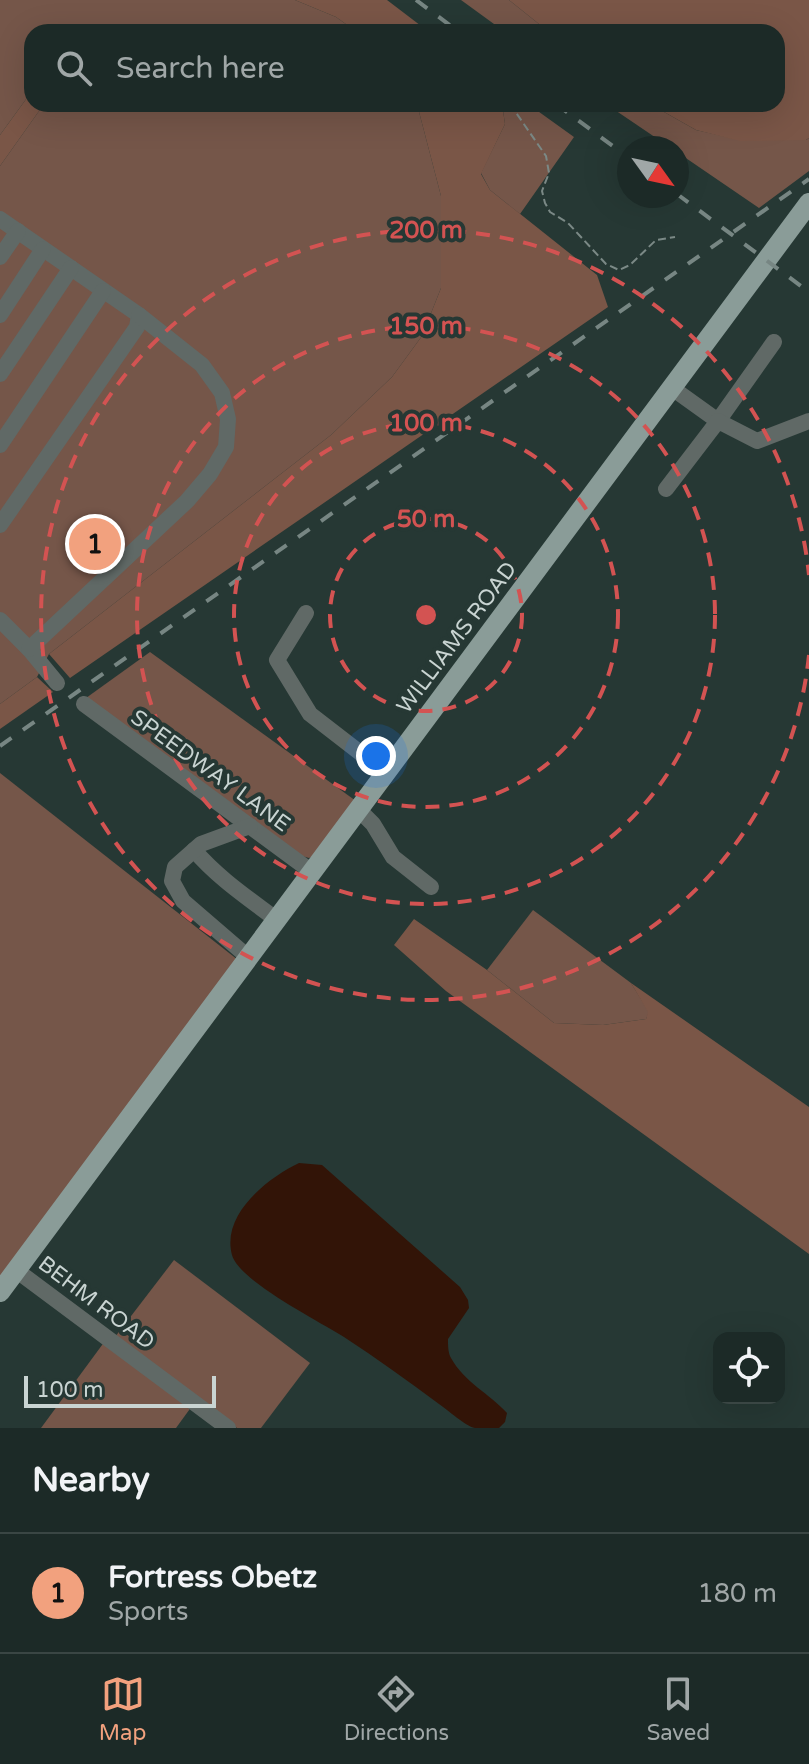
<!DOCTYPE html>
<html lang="en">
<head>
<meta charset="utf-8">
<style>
	:root { --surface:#1c2a27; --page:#293633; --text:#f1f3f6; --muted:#a0a7a7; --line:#3a4644; --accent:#f2a17e }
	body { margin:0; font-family:"Varela Round",sans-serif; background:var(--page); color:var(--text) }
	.controls { position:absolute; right:24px; bottom:24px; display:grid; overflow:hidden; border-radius:16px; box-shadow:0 8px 32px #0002 }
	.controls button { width:72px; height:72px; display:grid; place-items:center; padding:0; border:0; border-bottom:2px solid var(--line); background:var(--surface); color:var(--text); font:40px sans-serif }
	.compass { position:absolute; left:617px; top:136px; width:72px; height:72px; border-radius:50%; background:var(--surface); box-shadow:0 8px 32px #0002; rotate:123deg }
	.scale { position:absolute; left:24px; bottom:20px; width:192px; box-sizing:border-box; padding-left:8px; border:4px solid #c9d4d2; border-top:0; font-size:22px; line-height:28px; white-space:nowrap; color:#c9d4d2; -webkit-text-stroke:6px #263834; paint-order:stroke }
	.you { position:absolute; left:376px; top:756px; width:28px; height:28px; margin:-20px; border:6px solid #fff; border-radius:50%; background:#1a73e8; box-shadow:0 0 0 12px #1a73e833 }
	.badge { display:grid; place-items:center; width:52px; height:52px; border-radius:50%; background:var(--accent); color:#111; font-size:26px; font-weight:700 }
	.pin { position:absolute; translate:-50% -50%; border:4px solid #fff; box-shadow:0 2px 8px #0006 }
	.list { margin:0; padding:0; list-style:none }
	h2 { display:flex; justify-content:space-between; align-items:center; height:104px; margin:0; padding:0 32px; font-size:34px }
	h2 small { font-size:26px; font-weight:400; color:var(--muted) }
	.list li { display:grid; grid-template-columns:52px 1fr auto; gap:24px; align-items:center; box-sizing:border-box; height:120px; padding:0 32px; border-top:2px solid var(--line) }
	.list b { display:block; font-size:30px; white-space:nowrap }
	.list p { margin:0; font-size:26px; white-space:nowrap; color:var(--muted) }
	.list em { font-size:26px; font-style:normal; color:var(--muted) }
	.icon { flex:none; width:44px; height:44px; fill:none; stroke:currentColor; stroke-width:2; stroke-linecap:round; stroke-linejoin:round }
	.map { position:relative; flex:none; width:809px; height:1428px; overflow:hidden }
	.search { position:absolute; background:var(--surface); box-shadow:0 8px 32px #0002; left:24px; right:24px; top:24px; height:88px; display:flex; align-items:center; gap:20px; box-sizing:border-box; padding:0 28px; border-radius:24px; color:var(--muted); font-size:30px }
	.sheet { height:224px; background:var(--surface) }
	nav { display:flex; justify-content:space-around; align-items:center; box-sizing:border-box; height:112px; border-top:2px solid var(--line); background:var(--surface); font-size:22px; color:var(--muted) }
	nav a { display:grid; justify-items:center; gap:4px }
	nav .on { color:var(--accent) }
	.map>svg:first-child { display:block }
	.green { fill:#755649 }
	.forest { fill:#7a5647 }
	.water { fill:#321407 }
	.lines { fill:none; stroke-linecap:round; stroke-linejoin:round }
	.path { stroke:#7b8986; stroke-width:2; stroke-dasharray:8 4; stroke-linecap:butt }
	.minor { stroke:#606966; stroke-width:16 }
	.major { stroke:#8a9c98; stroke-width:20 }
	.rail { stroke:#778683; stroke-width:4; stroke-dasharray:14 14; stroke-linecap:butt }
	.ring { fill:none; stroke:#d35352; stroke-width:4; stroke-dasharray:14 10 }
	.labels { text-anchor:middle; stroke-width:8; stroke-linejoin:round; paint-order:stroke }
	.street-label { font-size:22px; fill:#c9d4d2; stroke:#263834 }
	.centre { fill:#d35352; stroke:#263834; stroke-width:4 }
	.ring-label { font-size:24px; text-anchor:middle; font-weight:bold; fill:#d35352; stroke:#263834; stroke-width:8; stroke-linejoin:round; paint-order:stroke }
</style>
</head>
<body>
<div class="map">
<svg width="809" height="1428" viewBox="0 0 809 1428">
	<rect width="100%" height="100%" fill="#263834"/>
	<g class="green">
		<polygon points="0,0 295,0 336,17 357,32 32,32 32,91 0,135"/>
		<polygon points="461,0 509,0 549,32 505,32"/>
		<polygon points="44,104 417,104 441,196 441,288 422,336 392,377 331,435 49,654 37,677 0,704 0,166"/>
		<polygon points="502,104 528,104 574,137 520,214 490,190 481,173 505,124"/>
		<polygon points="606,104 650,104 696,130 740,140 806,140 809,138 809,171 759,208 677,152 677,148 671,148"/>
		<polygon points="150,652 356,801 314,856 309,858 302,856 86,698"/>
		<polygon points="0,773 238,960 0,1282"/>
		<polygon points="533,910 631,983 649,1012 646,1019 603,1025 554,1023 487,970"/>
		<polygon points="174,1260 310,1363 261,1428 237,1428 115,1337"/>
		<polygon points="105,1341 192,1406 176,1428 41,1428"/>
	</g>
	<g class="forest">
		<polygon points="295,0 387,0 429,32 357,32 336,17"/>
		<polygon points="509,0 809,0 809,138 806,140 740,141 696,130 650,104 777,104 777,32 549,32"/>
		<polygon points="32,91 32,104 44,104 0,166 0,135"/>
		<polygon points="417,104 502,104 505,124 481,174 490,190 597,275 608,307 70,678 49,654 331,435 392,377 422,336 441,288 441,196"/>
		<polygon points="37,677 53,692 0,729 0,704"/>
		<polygon points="414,919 487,970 554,1023 603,1025 646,1019 648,1012 631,983 809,1107 809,1254 446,991 394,945"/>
	</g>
	<path class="water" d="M299 1163 322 1165 460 1287 468 1300 469 1308 448 1339C448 1345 448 1353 451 1358 464 1382 490 1394 507 1413L505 1422 499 1428C492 1428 482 1428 475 1428 465 1426 448 1410 439 1404 408 1381 376 1358 344 1337 319 1321 239 1281 232 1255 221 1214 268 1178 299 1163Z"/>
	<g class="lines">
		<polyline class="path" points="510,104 546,156 549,173 542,191 545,203 550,212 568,223 606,264 619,270 630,265 656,240 675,237"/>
		<g class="minor">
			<polyline points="0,219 139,315 137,327 0,525"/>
			<polyline points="0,257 18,231"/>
			<polyline points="0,315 43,249"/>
			<polyline points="0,374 71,268"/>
			<polyline points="672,388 718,421 774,342"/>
			<polyline points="0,445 103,291"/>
			<polyline points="666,489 718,421 757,441 809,421"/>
			<polyline points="306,613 277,660 310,714 385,772"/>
			<polyline points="0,620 29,649 57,683"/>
			<polyline points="29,649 187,501 210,474 226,447 228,419 222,393 202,365 139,315"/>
			<polyline points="84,704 312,872"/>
			<polyline points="358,809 373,824 393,857 431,887"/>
			<path d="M194 850C218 878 248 898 277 920"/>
			<polyline points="248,957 183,901 172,881 175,867 201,844 250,826"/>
			<polyline points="16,1270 228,1428"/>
		</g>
		<polyline class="major" points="0,1292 809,203"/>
		<g class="rail">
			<polyline points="416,0 459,32"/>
			<polyline points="556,104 629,158"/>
			<polyline points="677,194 809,292"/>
			<polyline points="0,746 809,179"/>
		</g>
	</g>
	<g class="ring">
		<circle cx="426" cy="615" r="96"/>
		<circle cx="426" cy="615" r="192"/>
		<circle cx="426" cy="615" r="289"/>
		<path d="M809 655A385 385 0 1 1 809 575"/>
	</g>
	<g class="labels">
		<g class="street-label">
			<text transform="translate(456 637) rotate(-53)" y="8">WILLIAMS ROAD</text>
			<text transform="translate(211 770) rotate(36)" y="8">SPEEDWAY LANE</text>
			<text transform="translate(97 1302) rotate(37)" y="8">BEHM ROAD</text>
		</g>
	</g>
	<circle cx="426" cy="615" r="12" class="centre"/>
	<g class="ring-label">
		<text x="426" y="238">200 m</text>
		<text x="426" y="334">150 m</text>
		<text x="426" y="431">100 m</text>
		<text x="426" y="527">50 m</text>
	</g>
</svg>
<div class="controls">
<button><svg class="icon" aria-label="locate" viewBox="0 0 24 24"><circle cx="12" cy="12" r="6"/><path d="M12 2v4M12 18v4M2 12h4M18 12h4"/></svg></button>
</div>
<svg class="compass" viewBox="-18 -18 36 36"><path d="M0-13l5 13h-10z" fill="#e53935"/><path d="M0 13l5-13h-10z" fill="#a0a7a7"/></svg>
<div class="scale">100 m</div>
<div class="you"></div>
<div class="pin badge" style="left:95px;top:544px">1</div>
<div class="search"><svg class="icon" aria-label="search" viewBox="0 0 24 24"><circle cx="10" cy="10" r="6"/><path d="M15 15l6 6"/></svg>Search here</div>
</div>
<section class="sheet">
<h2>Nearby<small></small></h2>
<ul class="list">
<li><span class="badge">1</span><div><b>Fortress Obetz</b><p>Sports</p></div><em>180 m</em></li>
</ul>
</section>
<nav>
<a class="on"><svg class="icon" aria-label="map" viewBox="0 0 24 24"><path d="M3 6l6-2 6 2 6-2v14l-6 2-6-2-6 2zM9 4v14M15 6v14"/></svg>Map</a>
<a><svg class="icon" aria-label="directions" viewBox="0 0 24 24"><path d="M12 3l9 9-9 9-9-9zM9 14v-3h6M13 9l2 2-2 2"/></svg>Directions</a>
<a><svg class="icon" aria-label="saved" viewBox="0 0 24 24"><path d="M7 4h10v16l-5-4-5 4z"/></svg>Saved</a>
</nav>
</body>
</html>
